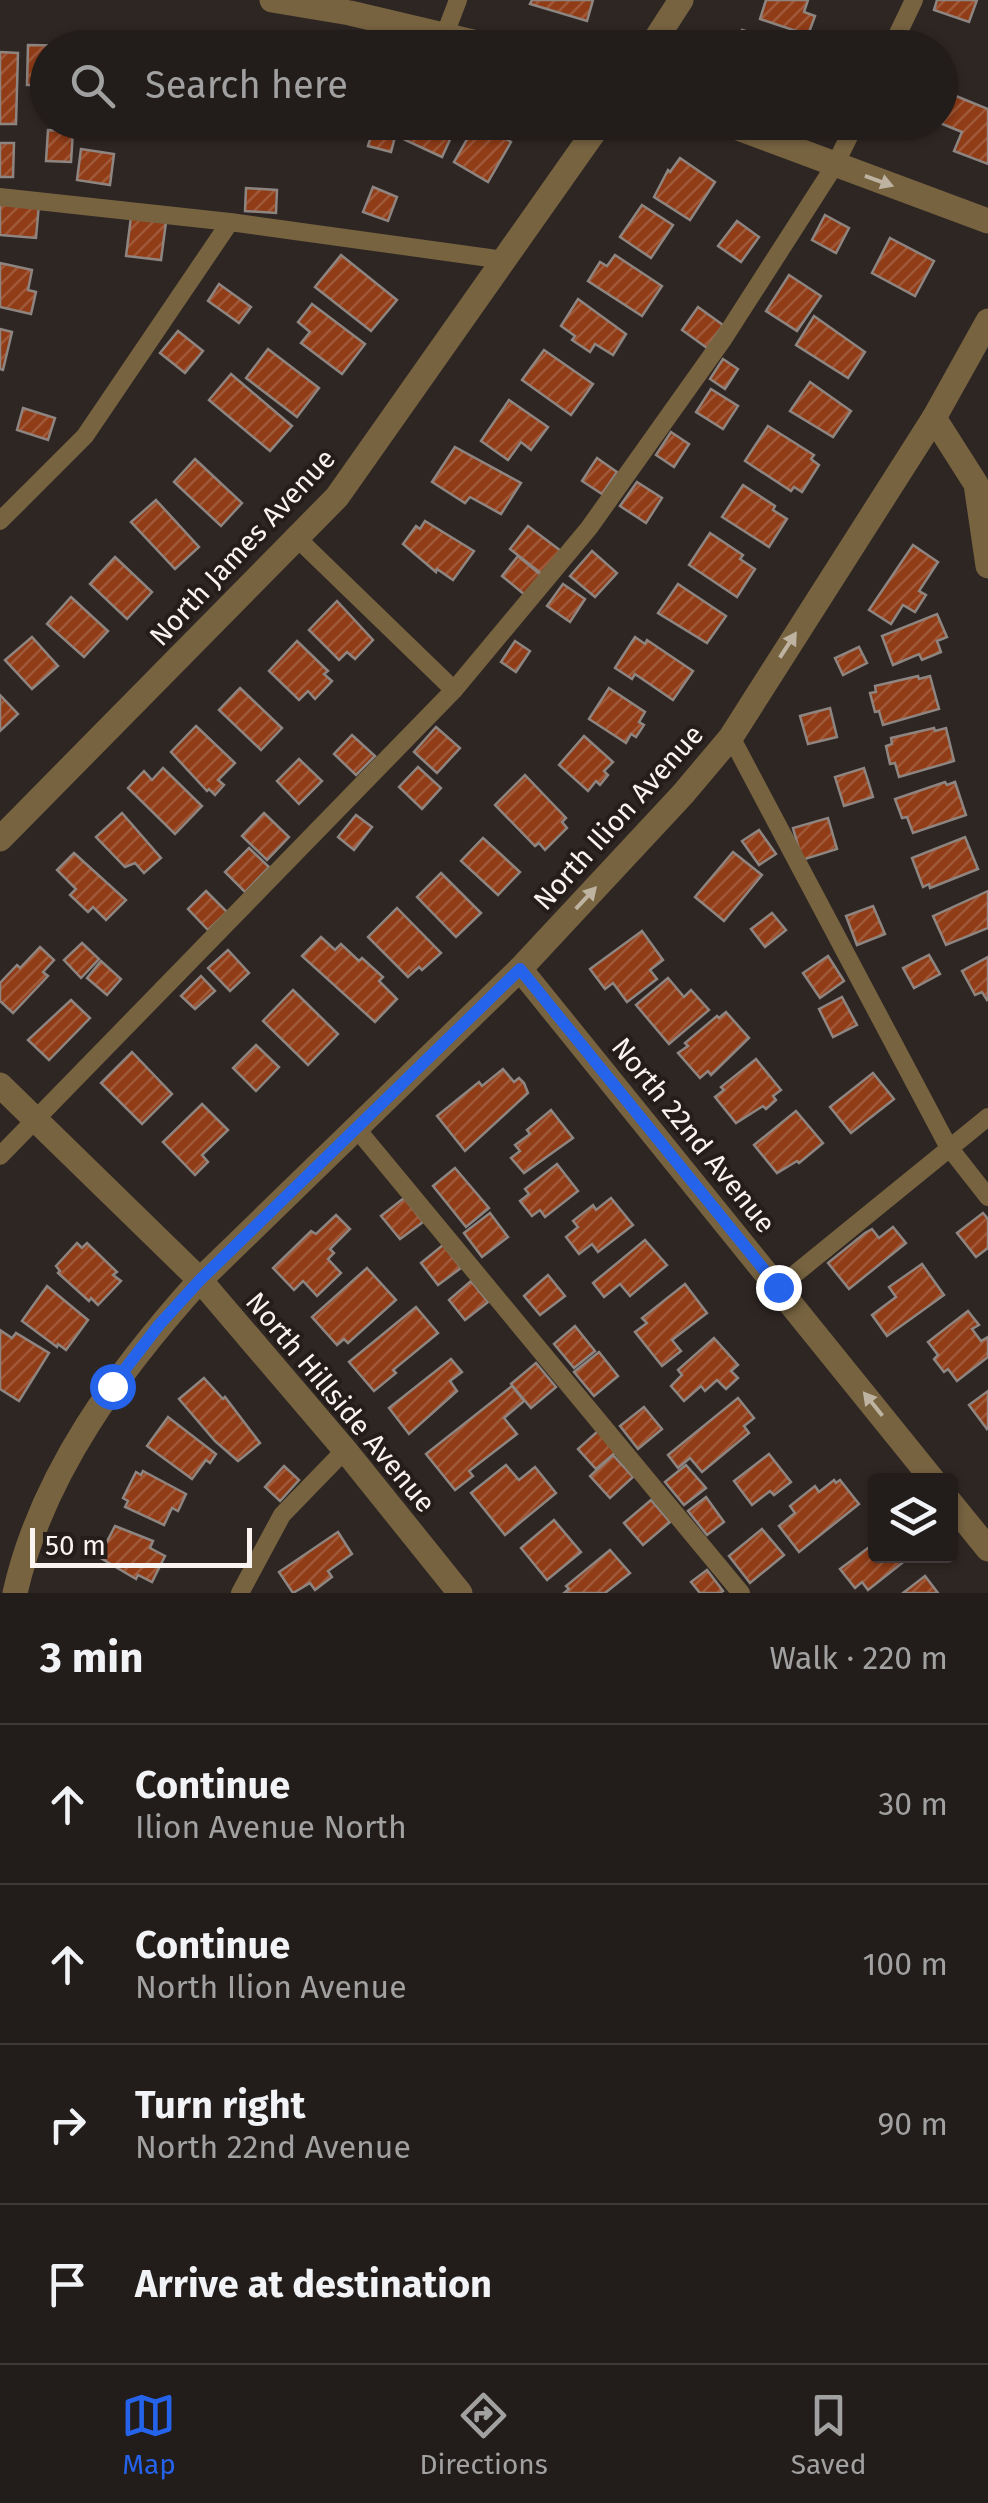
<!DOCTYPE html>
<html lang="en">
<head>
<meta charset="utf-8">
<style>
	:root { --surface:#221c1a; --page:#2a2523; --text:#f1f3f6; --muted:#a2a1a2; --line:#3f3a39; --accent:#2563eb }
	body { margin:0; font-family:"Fira Sans",sans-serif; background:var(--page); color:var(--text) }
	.controls { position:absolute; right:30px; bottom:30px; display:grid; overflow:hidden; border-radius:10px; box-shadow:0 2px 8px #0004 }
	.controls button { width:90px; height:90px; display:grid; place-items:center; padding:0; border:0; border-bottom:2px solid var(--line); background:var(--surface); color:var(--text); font:50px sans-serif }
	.scale { position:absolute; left:30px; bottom:25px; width:222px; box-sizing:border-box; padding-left:10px; border:5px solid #f9f3f1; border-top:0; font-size:28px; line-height:35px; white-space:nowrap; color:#f9f3f1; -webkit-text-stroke:8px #241d1a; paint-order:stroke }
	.stop { position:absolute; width:30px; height:30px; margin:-22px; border:8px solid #2563eb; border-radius:50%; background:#fff }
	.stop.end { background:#2563eb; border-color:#fff; box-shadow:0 2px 10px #0008 }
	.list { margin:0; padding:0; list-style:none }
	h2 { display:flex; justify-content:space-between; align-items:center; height:130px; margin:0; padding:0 40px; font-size:42px }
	h2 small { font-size:32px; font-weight:400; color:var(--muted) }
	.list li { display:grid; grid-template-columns:65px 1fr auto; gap:30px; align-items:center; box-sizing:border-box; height:160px; padding:0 40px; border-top:2px solid var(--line) }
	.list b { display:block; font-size:38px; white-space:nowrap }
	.list p { margin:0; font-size:32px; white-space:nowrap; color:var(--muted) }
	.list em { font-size:32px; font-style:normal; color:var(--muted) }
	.icon { flex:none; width:55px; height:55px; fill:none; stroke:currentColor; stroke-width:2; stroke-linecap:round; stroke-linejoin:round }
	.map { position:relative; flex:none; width:988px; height:1593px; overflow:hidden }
	.search { position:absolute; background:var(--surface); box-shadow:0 2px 8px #0004; left:30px; right:30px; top:30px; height:110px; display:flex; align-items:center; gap:25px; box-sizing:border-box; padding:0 35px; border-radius:55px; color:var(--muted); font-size:38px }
	.sheet { height:770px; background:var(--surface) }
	nav { display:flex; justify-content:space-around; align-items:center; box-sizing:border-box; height:140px; border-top:2px solid var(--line); background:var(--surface); font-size:28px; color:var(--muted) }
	nav a { display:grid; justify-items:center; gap:5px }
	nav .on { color:var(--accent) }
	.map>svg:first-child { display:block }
	.building { fill:url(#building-hatch); stroke:#8e8581; stroke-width:2.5 }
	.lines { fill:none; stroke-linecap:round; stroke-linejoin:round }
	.lane { stroke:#776340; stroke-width:18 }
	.street { stroke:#776340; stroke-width:25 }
	.oneway { fill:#beb2a1 }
	.route { stroke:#2563eb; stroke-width:12 }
	.labels { text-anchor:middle; stroke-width:8; stroke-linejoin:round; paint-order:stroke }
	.street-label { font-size:28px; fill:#f9f3f1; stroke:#241d1a }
</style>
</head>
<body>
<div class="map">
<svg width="988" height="1593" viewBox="0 0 988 1593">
	<defs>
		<pattern id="building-hatch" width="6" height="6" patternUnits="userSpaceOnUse" patternTransform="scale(2.5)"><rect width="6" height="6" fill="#903c17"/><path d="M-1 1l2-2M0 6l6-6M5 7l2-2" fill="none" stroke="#a05939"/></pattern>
	</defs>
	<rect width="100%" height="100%" fill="#2e2623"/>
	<g class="building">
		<polygon points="532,0 593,0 587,21 530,4"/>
		<polygon points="766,0 808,0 804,12 815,16 808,35 760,19"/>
		<polygon points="937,0 977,0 969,22 934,10"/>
		<polygon points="742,30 795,45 794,48 737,48"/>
		<polygon points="28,45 82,46 82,48 48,48 48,85 27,85"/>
		<polygon points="0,52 18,53 16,124 0,124"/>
		<polygon points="951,94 988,109 988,164 954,151 962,132 940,123"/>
		<polygon points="359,122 399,122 391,152 368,146 370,139 356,135"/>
		<polygon points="413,122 458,122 442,157 405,140"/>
		<polygon points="477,122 511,142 488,182 454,162"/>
		<polygon points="48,130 73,131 71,162 46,161"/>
		<polygon points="0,143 14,143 13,177 0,177"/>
		<polygon points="81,149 114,154 110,185 77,180"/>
		<polygon points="680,158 715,182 690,220 654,197 668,170 670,172"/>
		<polygon points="373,187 397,197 388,221 363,212"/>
		<polygon points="246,188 277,190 276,213 245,211"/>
		<polygon points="0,201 39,204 36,238 0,235"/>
		<polygon points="642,205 673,225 651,258 620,237"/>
		<polygon points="825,215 849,228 836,253 812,240"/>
		<polygon points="131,217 166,222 161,260 126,256"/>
		<polygon points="737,221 759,237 741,262 718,246"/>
		<polygon points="890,238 934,261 915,296 872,273"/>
		<polygon points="341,255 397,300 371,331 315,287"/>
		<polygon points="615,255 662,286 642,316 588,281 600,262 607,266"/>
		<polygon points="0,263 32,270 28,290 36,292 31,314 0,307"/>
		<polygon points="789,275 821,296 797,331 766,311"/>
		<polygon points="219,284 251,307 239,323 208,301"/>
		<polygon points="578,299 626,334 613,355 595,344 590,352 572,340 575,336 561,326"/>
		<polygon points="312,304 365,344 342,374 301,343 310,332 298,322"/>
		<polygon points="698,307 723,325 707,348 682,330"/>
		<polygon points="814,316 865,352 848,378 796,345"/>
		<polygon points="0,329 12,332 3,370 0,369"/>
		<polygon points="178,331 203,351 185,373 160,353"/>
		<polygon points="268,349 319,388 297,417 246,378"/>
		<polygon points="544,350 593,384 571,415 522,380"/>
		<polygon points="723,359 738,369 725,389 710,379"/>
		<polygon points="231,374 292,426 270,451 209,400"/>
		<polygon points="810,382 851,411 833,437 790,411"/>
		<polygon points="711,389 738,406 723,429 696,412"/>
		<polygon points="509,400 548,427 531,450 521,442 508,460 481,441"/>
		<polygon points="23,408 55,418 48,440 17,430"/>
		<polygon points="768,426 814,455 811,459 819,465 802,492 794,487 791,491 745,461"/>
		<polygon points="671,432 689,444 674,467 656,455"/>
		<polygon points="455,447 521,483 501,514 470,497 465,503 432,482"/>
		<polygon points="597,458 617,472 602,494 582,481"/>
		<polygon points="195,459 242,503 221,526 174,482"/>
		<polygon points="637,482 662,498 646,523 620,506"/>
		<polygon points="743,485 775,506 773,510 787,519 769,547 722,517"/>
		<polygon points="156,500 199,547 175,569 131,522"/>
		<polygon points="425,521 474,551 453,580 437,569 436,572 403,544 416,526 420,529"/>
		<polygon points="528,526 561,551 542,574 510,549"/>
		<polygon points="710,533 743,555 740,559 755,569 737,597 689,565"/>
		<polygon points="913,545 938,562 919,591 926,595 915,612 903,605 891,624 869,610"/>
		<polygon points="592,551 617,573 595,597 570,576"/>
		<polygon points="518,556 542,576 525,595 502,576"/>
		<polygon points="115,557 152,592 127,619 90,584"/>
		<polygon points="563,584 585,599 570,622 547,606"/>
		<polygon points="678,584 726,616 707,643 658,613"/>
		<polygon points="71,597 108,631 84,657 47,624"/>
		<polygon points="337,601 373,640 355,659 347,652 339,660 309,630"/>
		<polygon points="937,614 947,637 937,641 941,652 922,660 919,654 893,665 882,636"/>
		<polygon points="32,637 58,666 32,689 5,660"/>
		<polygon points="635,637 645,644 647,640 693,671 673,700 635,674 632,679 615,668"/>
		<polygon points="297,641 328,671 324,674 332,681 315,699 308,691 299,700 269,671"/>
		<polygon points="515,641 530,651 516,672 501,662"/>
		<polygon points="859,647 867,663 843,675 835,658"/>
		<polygon points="918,676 919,679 930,676 939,709 883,725 879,711 875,712 870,693 876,692 875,686"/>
		<polygon points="240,688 282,728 261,750 219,710"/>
		<polygon points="609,688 645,712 639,722 644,725 636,737 631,734 626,743 589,719"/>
		<polygon points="0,695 18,714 0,731"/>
		<polygon points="830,708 837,737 808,744 800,716"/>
		<polygon points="196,726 235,763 218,780 224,785 215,795 209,789 207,791 171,752"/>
		<polygon points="436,727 460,748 437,773 414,752"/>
		<polygon points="934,728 935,731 946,728 954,761 899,777 895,763 890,764 886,746 892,744 891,738"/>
		<polygon points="352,735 375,756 356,775 334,754"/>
		<polygon points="584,736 613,762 604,771 608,775 600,785 596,781 588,791 559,765"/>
		<polygon points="299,759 322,781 299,804 277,781"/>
		<polygon points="418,767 441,788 422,809 399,787"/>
		<polygon points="163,768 202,806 175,834 128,788 144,771 152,780"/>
		<polygon points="864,768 873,797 844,806 835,777"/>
		<polygon points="525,775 566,818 562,822 567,828 545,850 539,843 535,846 495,805"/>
		<polygon points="945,782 947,785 955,782 966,815 913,833 907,817 902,818 895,799"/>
		<polygon points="122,813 161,858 144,873 135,863 125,867 96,837"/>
		<polygon points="264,813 289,837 267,860 242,836"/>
		<polygon points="356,815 372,827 354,850 338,837"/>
		<polygon points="828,818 837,849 802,860 793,828"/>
		<polygon points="759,830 776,854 759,865 742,841"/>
		<polygon points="965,837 978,869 930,888 929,884 923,887 912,858"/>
		<polygon points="483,838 520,872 498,895 461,861"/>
		<polygon points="249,848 269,867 245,892 225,872"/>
		<polygon points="733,852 762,875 724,921 695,897"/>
		<polygon points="74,853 126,900 106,920 93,907 88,912 70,895 76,889 57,870"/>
		<polygon points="441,873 481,913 456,937 417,897"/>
		<polygon points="206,891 227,912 208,930 188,909"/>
		<polygon points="988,891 988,928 946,945 933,916"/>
		<polygon points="873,906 885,934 857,945 846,916"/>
		<polygon points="397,908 441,953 422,970 419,967 408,977 368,937"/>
		<polygon points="772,913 786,930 765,947 751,929"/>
		<polygon points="642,931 663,960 650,970 657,979 627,1002 613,983 605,989 590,969"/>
		<polygon points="321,937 335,950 341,944 359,961 362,958 383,977 379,981 397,999 375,1022 302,956"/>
		<polygon points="82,943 99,959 81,978 64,960"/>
		<polygon points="40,947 54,960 43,972 48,976 13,1013 0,1001 0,983 17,965 20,968"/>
		<polygon points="228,950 249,973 230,991 208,968"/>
		<polygon points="929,955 940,974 914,988 903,968"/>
		<polygon points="828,956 844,981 820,998 803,973"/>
		<polygon points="988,957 988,999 987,1000 982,992 975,995 962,971"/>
		<polygon points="101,961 121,979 107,995 87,978"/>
		<polygon points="201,976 215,991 195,1009 181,996"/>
		<polygon points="668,978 684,997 691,990 709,1010 669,1044 636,1005"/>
		<polygon points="293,990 338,1034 308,1065 263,1021"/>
		<polygon points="842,997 857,1025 833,1037 819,1009"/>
		<polygon points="71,1000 90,1018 49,1060 28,1040"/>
		<polygon points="726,1012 749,1038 711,1075 708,1071 700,1078 678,1053 688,1046 685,1043 717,1016 719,1018"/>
		<polygon points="256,1045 279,1067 256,1091 233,1068"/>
		<polygon points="132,1052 172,1094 142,1124 101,1083"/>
		<polygon points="756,1059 781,1090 773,1096 776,1100 766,1109 763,1106 736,1123 715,1097 724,1090 721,1087"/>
		<polygon points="503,1069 514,1082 519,1078 524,1083 528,1093 465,1151 437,1116 479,1082 482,1086"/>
		<polygon points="873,1073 894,1099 851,1133 830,1107"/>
		<polygon points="202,1104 228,1130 202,1155 208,1162 195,1175 163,1142"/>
		<polygon points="551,1110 573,1138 524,1173 511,1158 520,1151 515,1145 530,1134 527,1130"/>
		<polygon points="796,1111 823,1143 799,1163 797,1161 777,1173 754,1145"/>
		<polygon points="557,1164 578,1191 545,1217 540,1210 532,1216 520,1201 529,1194 525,1189"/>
		<polygon points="455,1168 489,1208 466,1227 433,1186"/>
		<polygon points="404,1198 423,1222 400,1239 381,1216"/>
		<polygon points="611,1198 633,1225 598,1252 592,1244 579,1254 566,1237 578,1227 573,1221 593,1205 596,1210"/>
		<polygon points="490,1213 508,1237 482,1257 464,1233"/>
		<polygon points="983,1213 988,1219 988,1248 976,1257 957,1233"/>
		<polygon points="336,1215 350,1229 330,1249 334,1253 328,1259 341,1273 317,1296 303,1281 294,1290 273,1268 311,1231 316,1234"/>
		<polygon points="893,1227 906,1243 849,1289 828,1263 865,1233 872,1229 879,1238"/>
		<polygon points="645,1240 667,1265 630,1296 620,1284 604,1297 593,1283"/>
		<polygon points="77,1243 82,1248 87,1243 117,1272 113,1275 121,1281 98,1305 91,1298 89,1301 58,1273 60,1271 56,1266"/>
		<polygon points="443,1245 461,1268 438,1285 421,1263"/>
		<polygon points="922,1264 944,1295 887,1336 872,1315 896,1297 889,1287"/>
		<polygon points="367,1268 396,1300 348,1343 344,1339 337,1345 312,1317"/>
		<polygon points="548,1275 565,1296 540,1315 524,1296"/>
		<polygon points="471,1281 488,1302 465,1320 449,1300"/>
		<polygon points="685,1284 707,1313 672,1340 681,1351 662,1366 635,1332 647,1323 642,1318"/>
		<polygon points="47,1286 88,1320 66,1350 58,1344 57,1347 22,1321"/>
		<polygon points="416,1307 438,1333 393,1370 396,1373 374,1391 349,1362"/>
		<polygon points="968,1311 979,1325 972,1329 981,1341 988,1337 988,1357 957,1381 948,1369 944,1372 934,1359 938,1355 928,1342"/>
		<polygon points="575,1326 595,1351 574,1368 554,1344"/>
		<polygon points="0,1330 12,1338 16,1333 49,1353 19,1401 0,1389"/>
		<polygon points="714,1338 738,1365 731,1371 738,1378 726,1389 717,1380 705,1391 701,1386 684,1401 671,1386 682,1375 678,1370"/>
		<polygon points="599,1352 618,1376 594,1396 574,1372"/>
		<polygon points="451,1359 462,1372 450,1381 457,1391 409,1434 389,1408"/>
		<polygon points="536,1363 556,1387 531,1408 511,1384"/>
		<polygon points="204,1378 223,1399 225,1397 260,1443 238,1461 215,1441 179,1399"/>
		<polygon points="512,1386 524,1401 504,1418 517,1434 469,1471 473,1476 455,1490 426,1454"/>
		<polygon points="988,1391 988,1428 987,1429 969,1405"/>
		<polygon points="738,1398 754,1418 744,1426 749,1433 702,1472 690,1458 678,1468 668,1455"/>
		<polygon points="644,1407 662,1429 638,1449 620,1426"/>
		<polygon points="168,1417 216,1454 210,1463 206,1460 192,1479 147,1446"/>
		<polygon points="598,1431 616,1452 596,1469 578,1449"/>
		<polygon points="769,1454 791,1482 774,1495 770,1491 752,1505 734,1481"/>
		<polygon points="613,1455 633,1477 610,1498 590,1476"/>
		<polygon points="506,1465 519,1480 535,1467 556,1493 505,1535 471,1493"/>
		<polygon points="686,1465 706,1488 684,1505 665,1482"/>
		<polygon points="284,1466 299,1480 280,1501 265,1487"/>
		<polygon points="143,1471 186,1494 178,1511 172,1508 164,1525 125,1507 128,1501 123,1498 136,1472 141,1475"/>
		<polygon points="834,1480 836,1483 840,1480 859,1504 799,1552 779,1526 795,1513 790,1506 815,1486 819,1492"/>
		<polygon points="706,1497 724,1522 707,1535 688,1511"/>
		<polygon points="651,1500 670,1522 643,1545 624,1523"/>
		<polygon points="554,1520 581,1552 547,1580 521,1548"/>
		<polygon points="115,1526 153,1541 150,1548 165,1556 152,1582 138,1575 136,1579 99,1557"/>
		<polygon points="762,1529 784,1555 750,1583 729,1556"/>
		<polygon points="338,1532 352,1554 328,1571 332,1577 315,1590 310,1583 293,1593 279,1572"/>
		<polygon points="876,1542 876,1556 902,1556 906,1560 868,1590 862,1582 855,1588 840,1569"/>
		<polygon points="610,1550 630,1573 605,1593 564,1593 569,1589 566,1586"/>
		<polygon points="707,1570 723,1591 720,1593 700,1593 691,1582"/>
		<polygon points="925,1576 938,1593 903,1593"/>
	</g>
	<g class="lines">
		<g class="lane">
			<polyline points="445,34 458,0"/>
			<polyline points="891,48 914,0"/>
			<polyline points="0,197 230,222 504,260"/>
			<polyline points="0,521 85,436 230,222"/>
			<polyline points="298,539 454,690"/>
			<polyline points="731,737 948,1146 988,1197"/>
			<polyline points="356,1128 741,1593"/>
			<polyline points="0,1156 454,690 589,528 724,338 835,165 856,122"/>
			<polyline points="779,1287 988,1117"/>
			<polyline points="240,1593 282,1515 345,1450"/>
		</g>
		<g class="street">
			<polyline points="272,0 350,13 498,48"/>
			<polyline points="650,48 681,0"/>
			<polyline points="722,122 988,221"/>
			<polyline points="934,418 976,484 988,566"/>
			<polyline points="0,839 337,497 601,122"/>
			<polyline points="520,969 933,1480"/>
			<polyline points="0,1085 200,1280 345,1450 460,1593"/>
			<polyline points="950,1502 988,1549"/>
			<path d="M15 1593C42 1473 120 1369 200 1280L520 969 683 794 731 737 934 418 988 321"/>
		</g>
	</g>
	<defs><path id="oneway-solid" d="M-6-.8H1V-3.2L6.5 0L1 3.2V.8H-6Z" transform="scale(2.5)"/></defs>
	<g class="oneway">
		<use href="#oneway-solid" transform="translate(879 181) rotate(20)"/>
		<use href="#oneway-solid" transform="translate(788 645) rotate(-57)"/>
		<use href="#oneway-solid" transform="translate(586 898) rotate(-47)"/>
		<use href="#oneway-solid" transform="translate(873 1404) rotate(-129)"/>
	</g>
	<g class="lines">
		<polyline class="route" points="112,1386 159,1325 200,1280 520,969 778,1287"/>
	</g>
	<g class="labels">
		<g class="street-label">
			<text transform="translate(242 547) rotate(-47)" y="10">North James Avenue</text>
			<text transform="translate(618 817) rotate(-48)" y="10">North Ilion Avenue</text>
			<text transform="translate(694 1135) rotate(51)" y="10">North 22nd Avenue</text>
			<text transform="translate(341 1402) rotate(50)" y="10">North Hillside Avenue</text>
		</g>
	</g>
</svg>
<div class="controls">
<button><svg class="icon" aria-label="layers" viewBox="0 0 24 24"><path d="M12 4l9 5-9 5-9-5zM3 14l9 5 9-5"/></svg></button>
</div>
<div class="scale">50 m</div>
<div class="stop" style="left:112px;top:1386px"></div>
<div class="stop end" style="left:778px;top:1287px"></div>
<div class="search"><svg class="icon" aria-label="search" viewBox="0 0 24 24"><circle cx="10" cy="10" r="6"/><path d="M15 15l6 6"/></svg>Search here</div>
</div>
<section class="sheet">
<h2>3 min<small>Walk · 220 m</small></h2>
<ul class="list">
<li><svg class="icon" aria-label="ahead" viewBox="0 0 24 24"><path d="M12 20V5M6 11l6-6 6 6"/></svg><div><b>Continue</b><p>Ilion Avenue North</p></div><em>30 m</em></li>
<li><svg class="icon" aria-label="ahead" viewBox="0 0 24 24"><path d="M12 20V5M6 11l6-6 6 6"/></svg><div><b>Continue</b><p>North Ilion Avenue</p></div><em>100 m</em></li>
<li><svg class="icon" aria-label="right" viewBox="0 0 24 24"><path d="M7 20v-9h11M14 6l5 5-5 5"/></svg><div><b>Turn right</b><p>North 22nd Avenue</p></div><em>90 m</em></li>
<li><svg class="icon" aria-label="arrive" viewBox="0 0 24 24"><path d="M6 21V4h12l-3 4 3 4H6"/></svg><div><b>Arrive at destination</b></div></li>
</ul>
</section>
<nav>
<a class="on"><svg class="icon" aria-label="map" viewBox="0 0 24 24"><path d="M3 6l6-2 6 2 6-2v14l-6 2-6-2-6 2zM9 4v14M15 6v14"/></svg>Map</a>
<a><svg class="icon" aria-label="directions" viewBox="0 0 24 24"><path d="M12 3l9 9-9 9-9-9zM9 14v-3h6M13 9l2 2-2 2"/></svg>Directions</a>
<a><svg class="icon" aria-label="saved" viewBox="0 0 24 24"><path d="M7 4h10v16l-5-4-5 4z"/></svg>Saved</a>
</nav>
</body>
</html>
